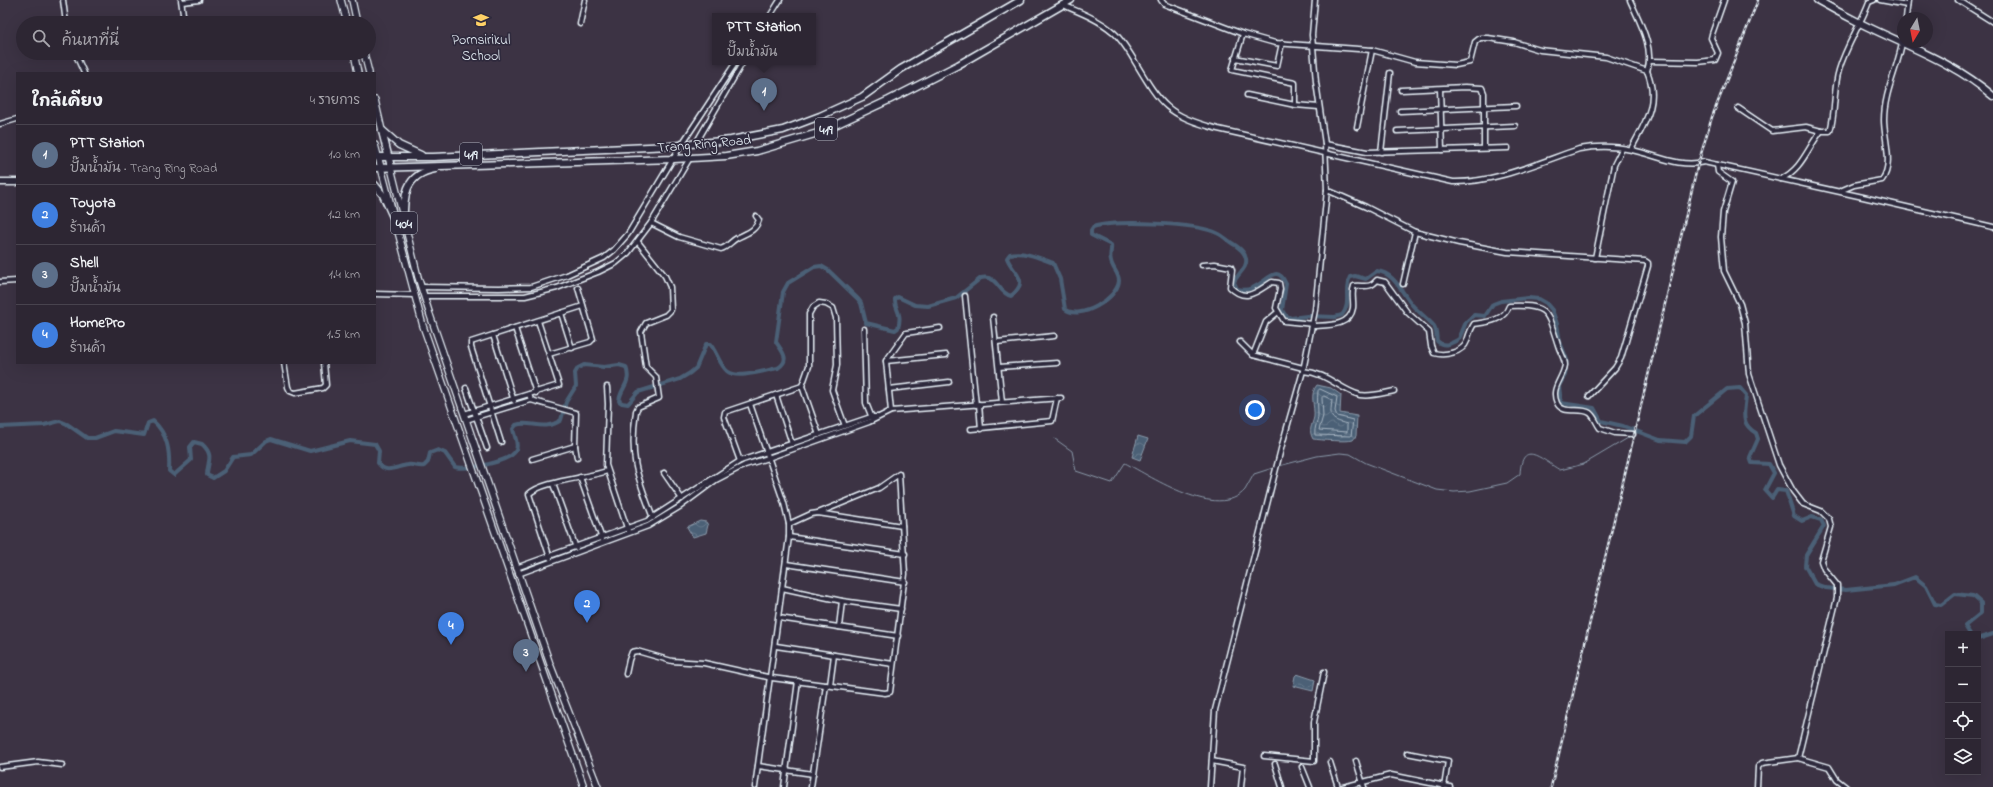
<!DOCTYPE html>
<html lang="th">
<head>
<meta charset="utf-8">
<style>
	:root { --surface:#2d2633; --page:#352e3b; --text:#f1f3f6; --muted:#a7a5ac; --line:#48434e; --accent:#1a73e8 }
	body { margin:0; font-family:"Indie Flower","Playpen Sans Thai",sans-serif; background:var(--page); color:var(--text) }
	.controls { position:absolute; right:12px; bottom:12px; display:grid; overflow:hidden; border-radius:0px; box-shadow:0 4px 16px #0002 }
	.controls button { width:36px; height:36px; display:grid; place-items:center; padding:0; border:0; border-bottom:1px solid var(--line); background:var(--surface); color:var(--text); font:20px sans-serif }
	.compass { position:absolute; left:1897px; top:12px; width:36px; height:36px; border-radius:50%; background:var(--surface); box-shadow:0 4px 16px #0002; rotate:190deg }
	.you { position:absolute; left:1255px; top:410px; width:14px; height:14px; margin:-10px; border:3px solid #fff; border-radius:50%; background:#1a73e8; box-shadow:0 0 0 6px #1a73e833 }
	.badge { display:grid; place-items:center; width:26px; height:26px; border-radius:50%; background:var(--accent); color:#fff; font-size:13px; font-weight:700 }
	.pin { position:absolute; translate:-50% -33px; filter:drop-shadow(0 1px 2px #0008) }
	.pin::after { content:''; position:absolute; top:21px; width:14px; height:12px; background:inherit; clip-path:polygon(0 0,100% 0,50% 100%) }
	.popup { position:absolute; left:712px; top:13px; width:104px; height:52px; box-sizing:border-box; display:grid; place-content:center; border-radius:0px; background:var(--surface); filter:drop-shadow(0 1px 3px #0005); font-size:13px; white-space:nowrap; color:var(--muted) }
	.popup b { font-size:15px; color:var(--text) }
	.popup::after { content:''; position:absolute; left:50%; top:100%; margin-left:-8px; border:8px solid transparent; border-top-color:var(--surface) }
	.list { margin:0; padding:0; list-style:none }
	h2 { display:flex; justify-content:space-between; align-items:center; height:52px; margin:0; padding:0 16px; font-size:17px }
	h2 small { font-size:13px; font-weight:400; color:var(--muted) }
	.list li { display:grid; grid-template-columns:26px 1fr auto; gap:12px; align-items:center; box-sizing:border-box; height:60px; padding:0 16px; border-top:1px solid var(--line) }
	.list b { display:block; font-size:15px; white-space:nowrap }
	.list p { margin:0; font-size:13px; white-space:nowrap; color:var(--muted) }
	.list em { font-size:13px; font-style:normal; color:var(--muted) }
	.icon { flex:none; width:22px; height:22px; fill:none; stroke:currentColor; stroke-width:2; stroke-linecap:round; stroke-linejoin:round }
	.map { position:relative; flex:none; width:1993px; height:787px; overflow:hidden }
	.search { position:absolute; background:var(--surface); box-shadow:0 4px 16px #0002; left:16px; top:16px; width:360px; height:44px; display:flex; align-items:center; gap:10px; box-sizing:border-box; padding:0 14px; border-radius:22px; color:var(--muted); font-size:15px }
	.panel { position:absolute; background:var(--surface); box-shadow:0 4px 16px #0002; left:16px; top:72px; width:360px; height:292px; border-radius:0px }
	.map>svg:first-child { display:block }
	.water { fill:url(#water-waves); stroke:#8a9aaa }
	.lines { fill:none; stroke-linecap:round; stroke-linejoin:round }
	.shore { stroke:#a9b7c4; stroke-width:1 }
	.stream { stroke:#8a9aaa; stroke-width:1 }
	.canal { stroke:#4b6076; stroke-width:4 }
	.minor-casing { stroke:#e8f1f8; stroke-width:7 }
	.major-casing { stroke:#e8f1f8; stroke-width:8 }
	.highway-casing { stroke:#e8f1f8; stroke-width:9 }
	.minor { stroke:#2f2a3d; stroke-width:4 }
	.major { stroke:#2f2a3d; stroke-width:5.5 }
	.highway { stroke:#2f2a3d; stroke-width:6 }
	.rail-casing { stroke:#e8f1f8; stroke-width:2.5 }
	.rail { stroke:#2f2a3d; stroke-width:1; stroke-dasharray:3; stroke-linecap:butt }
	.labels { text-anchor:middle; stroke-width:3.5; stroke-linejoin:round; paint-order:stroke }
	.shield { fill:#2f2a3d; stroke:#b0b5c0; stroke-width:1 }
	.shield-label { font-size:13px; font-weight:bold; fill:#e8f1f8 }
	.poi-label { font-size:14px; fill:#e8f1f8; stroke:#2f2a3d }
	.street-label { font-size:14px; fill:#e8f1f8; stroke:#2f2a3d }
</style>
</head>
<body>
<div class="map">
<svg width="1993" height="787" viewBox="0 0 1993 787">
	<defs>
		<pattern id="water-waves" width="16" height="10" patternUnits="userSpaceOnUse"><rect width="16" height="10" fill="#4b6076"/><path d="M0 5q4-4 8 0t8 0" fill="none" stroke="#65778a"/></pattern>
	</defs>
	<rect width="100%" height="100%" fill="#3c3344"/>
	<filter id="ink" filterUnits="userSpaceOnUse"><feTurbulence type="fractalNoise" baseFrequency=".025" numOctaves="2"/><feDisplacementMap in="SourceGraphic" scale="8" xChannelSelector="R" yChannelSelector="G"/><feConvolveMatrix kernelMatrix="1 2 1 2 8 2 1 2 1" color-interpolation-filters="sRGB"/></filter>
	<g filter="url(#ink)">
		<g class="water">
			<path d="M1317 385 1331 388 1341 395 1340 413 1357 416 1356 436 1353 440C1346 442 1321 440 1313 439 1308 430 1312 426 1314 417 1315 406 1309 394 1317 385Z"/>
			<polygon points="1138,436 1148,439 1140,460 1132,457"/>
			<polygon points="700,521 706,522 708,525 706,533 693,537 687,527"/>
			<polygon points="1297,674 1315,680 1313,691 1293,686 1295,676"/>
		</g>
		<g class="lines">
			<g class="shore">
				<path d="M1320 389 1337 397 1335 411 1337 416 1353 420 1351 436 1315 435C1314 427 1318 422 1318 415 1318 407 1317 400 1318 391Z"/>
				<path d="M1324 396 1332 400C1330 418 1329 419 1347 424V432L1319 430 1323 416 1322 398Z"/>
			</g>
			<g class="stream">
				<path d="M1055 439 1072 451 1076 471 1112 483 1125 463C1152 477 1218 521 1245 490 1248 485 1251 479 1254 474L1276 467"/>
				<path d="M1279 466 1317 456 1340 453 1350 454 1366 463 1437 490 1454 492 1470 491 1507 483 1520 474C1522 438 1542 460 1560 470L1584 464 1628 438 1629 436"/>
			</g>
			<g class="canal">
				<path d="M0 427 44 425 60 421 67 424 87 438H95L114 431 144 435 148 423 153 421C168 434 170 452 169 471L174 475 191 460 190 447 194 442 202 444C215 456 207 462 207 475L213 478 224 471 233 457 251 455 266 441 271 439 310 451 350 441 375 444 379 451 378 463C386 475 397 466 408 465 413 464 418 467 424 466L428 462 430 453 438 450 445 453 455 467C467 470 511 462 516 450 519 443 514 436 513 429L516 425C530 420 544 432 561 420L566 402 576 386 575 373 578 368 584 365 604 367 619 365 626 367C632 384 621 386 619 401L622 403 628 404 638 392 680 379 690 373 696 368 706 344H710C717 352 719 364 727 371 736 380 766 370 778 368 791 360 782 351 776 342L783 292 788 283 814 267 821 266 828 270 858 299 861 303 866 323 895 330 898 328C903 312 894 309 895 299L898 297 915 305 928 306 956 298 981 278C997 274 998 293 1011 296 1031 279 1013 274 1007 258L1010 254C1025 251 1039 258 1053 263L1060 279 1065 309C1080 321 1117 299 1119 281 1119 273 1112 268 1111 261 1109 255 1112 250 1111 245L1091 235V230L1093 227C1115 220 1197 223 1217 233 1224 236 1229 242 1235 245 1240 249 1245 252 1246 259 1248 268 1237 274 1234 282L1237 289C1263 296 1274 256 1286 284L1282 310 1285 315 1291 318 1307 316 1335 317 1342 315C1352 304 1343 290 1350 277L1355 276 1366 279 1377 271C1396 273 1402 295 1414 307 1420 313 1429 320 1434 326 1437 331 1436 336 1437 341 1444 348 1452 343 1459 339L1466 322 1474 315 1485 316 1493 304 1501 301 1528 298 1539 299 1546 303 1552 310 1557 324 1560 342 1567 360 1565 375 1559 386 1561 403 1594 408 1601 421 1623 426 1660 440 1685 442 1691 436 1694 416 1727 389 1740 388 1746 395C1745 412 1739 423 1756 433L1758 439 1750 457 1752 463 1769 464 1774 473 1765 490 1772 498 1777 490 1786 491 1794 516 1802 521 1812 517 1821 520 1824 526 1806 555 1805 566 1815 584 1826 588 1846 590 1894 585 1915 577 1926 586 1935 604 1941 605 1955 594 1973 596 1981 603V613L1965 626 1970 634"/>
				<polyline points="1978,639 1993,634"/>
			</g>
			<defs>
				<g id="minor">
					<polyline points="63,0 66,23"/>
					<polyline points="181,0 183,14"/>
					<path d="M1161 0 1164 4 1243 34 1275 43 1372 50 1415 62 1456 65 1470 62 1475 42 1480 38H1488L1514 42 1540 50 1606 57 1647 71C1660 102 1645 123 1631 149"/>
					<path d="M1630 0C1639 21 1655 48 1647 71"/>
					<polyline points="1880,0 1907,5"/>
					<polyline points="1958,0 1993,22"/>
					<polyline points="182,2 199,0"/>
					<path d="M1063 5C1079 12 1098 19 1112 31 1121 38 1128 50 1134 60 1161 105 1166 115 1218 129L1453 182C1495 183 1540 162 1579 149 1597 146 1615 146 1632 150 1656 155 1679 168 1704 162L1863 197 1993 227"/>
					<polyline points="770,16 780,0"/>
					<polyline points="1906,18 1908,0"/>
					<polyline points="580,24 585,0"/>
					<polyline points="1243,34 1232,70 1295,83 1295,105"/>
					<polyline points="75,53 84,73"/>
					<polyline points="1235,58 1277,66 1282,43"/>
					<polyline points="1650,61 1698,62 1715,60 1718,53 1711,38 1712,34 1724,0"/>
					<polyline points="1440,89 1442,150"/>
					<polyline points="1401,90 1465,87 1482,88 1484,93 1484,148"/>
					<polyline points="1247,95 1295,105 1319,107"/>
					<polyline points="1738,108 1772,131 1806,127 1821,131"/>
					<polyline points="1400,111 1516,106"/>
					<polyline points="0,124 17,119"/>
					<polyline points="1357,127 1372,50"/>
					<polyline points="1397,131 1515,126"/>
					<polyline points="696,143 743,62"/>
					<polyline points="1325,144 1367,152 1508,148"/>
					<polyline points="1381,152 1390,73"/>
					<polyline points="1717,165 1718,172 1732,182 1723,212 1721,237 1724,271 1740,304 1745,323 1749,374 1779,465 1793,491 1803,504 1821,511 1829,519 1831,527 1821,561 1824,569 1837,585 1837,598 1798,758 1762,763 1758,767 1757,787"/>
					<path d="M1781 179C1802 169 1807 149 1821 131H1830C1836 112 1833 89 1839 70 1846 46 1860 26 1869 2L1874 0"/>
					<polyline points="1327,190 1366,207 1415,232 1459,243 1507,252 1645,261 1648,263 1648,266 1621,358 1615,368 1589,396"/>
					<path d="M1840 191 1854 185 1882 180C1894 164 1884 139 1884 120 1884 91 1899 66 1903 38"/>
					<path d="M651 223 679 237 721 249C728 247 731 241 737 238 746 233 755 232 759 220L756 216"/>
					<path d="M638 242 665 276 670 287 671 310 666 315 646 323 641 332 646 367 656 377 659 398 638 407 636 411C629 458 637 476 653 518"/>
					<polyline points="1595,258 1614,165 1622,149"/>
					<path d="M1202 265 1215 264 1231 267 1232 270 1230 287C1246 303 1256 292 1272 282L1279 283 1280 289 1276 308 1284 321 1313 324"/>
					<polyline points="0,282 17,281"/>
					<polyline points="1403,284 1415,232"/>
					<polyline points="421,287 499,288 531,287 567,275 604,258 614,250 628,234 682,144 736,62"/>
					<polyline points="375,294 414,295"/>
					<polyline points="424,296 525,296 557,288 598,272 616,263 628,253 651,223 690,158"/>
					<polyline points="965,296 976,405"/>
					<polyline points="561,313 572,348"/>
					<polyline points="993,317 1002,402"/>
					<path d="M1313 326C1327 325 1350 327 1353 308 1354 301 1351 293 1354 286 1364 285 1370 289 1377 280L1385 282 1407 312 1429 332 1431 346 1434 353C1444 356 1463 353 1467 341 1469 334 1470 330 1474 324 1487 322 1504 321 1509 306 1548 304 1547 311 1558 345 1560 352 1565 359 1565 365 1563 379 1550 388 1557 403 1562 415 1581 407 1590 413 1595 417 1596 423 1600 428L1615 433 1633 434"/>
					<polyline points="515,328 536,393"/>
					<polyline points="864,329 866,403 872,418"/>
					<polyline points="493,335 514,401"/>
					<polyline points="997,342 1054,336"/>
					<polyline points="1240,342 1253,355 1303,368"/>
					<polyline points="549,354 590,342 593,339 578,288"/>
					<polyline points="1253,355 1266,322 1278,312"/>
					<polyline points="886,361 946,355"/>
					<polyline points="284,363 288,387 290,391 295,393 323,388 326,385 324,363"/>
					<polyline points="999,367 1057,363"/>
					<path d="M1303 371C1328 373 1340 390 1360 395 1371 397 1383 393 1394 391"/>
					<polyline points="607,387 608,404 606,465 628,531"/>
					<polyline points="466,388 487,448"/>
					<polyline points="889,389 949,382"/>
					<polyline points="529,394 559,385 538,321"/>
					<polyline points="776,395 792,444"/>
					<polyline points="531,400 576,413 575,446 577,458"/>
					<polyline points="750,404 784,503 789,524 789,537 755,787"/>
					<polyline points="979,404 981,429"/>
					<polyline points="891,411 886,361 906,333 940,328"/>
					<polyline points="464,414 529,394 531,400 466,420"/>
					<polyline points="971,429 1052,421 1057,398"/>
					<polyline points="819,435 802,386 809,366 809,314 813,307 819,303 826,304 833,308 836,318 837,365 832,390 845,426"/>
					<polyline points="501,442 471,347 471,342 583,306"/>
					<polyline points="532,459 575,446"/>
					<polyline points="740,461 724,417 725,412 802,386"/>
					<polyline points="664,473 682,499"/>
					<polyline points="580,477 602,539"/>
					<polyline points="553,484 576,548"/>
					<polyline points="789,524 811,514 818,513 902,526"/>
					<polyline points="789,537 905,554"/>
					<path d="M550 558 529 494C542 481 588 478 607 471"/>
					<polyline points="786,564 905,582"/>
					<polyline points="516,568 647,521 740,461 871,417 877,417"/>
					<polyline points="518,574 648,526 681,506 716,480 745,465 768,458 869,422 891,411 1061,398"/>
					<polyline points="782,588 842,601 901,609"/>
					<polyline points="779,618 898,636"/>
					<polyline points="839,627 842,601"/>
					<polyline points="776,646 893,664"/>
					<polyline points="626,674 629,660 632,652 637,651 672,661 704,663 772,678 885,693 890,692 905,574 899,474 879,488 818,513"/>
					<polyline points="830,685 834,655"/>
					<polyline points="1407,753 1448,761 1444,787"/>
					<polyline points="1264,756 1314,761 1314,722 1324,672"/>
					<polyline points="1798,758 1829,767 1837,780 1846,787"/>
					<polyline points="1212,761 1243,767 1241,787"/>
					<polyline points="1356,761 1364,787"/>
					<polyline points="1330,762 1338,787"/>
					<polyline points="1275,764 1282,787"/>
					<polyline points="758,766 813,774"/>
					<polyline points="0,767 38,762 62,765"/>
					<polyline points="1302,767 1310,787"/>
					<polyline points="784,787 798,681"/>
					<polyline points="811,787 826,685"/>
					<polyline points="1210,787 1215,710 1282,445 1303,371 1315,310 1327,190 1325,144 1316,82 1312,35 1315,0"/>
					<polyline points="1343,787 1391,775 1450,787"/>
				</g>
				<g id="major">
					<polyline points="341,0 347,23"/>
					<polyline points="352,0 357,23"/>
					<polyline points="354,53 358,73"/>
					<polyline points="364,53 369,73"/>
					<polyline points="375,100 383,135"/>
					<polyline points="375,145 423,326 584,787"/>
					<polyline points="390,164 418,277 430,315 550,664 598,787"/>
				</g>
				<g id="highway">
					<path d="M1817 0C1831 8 1846 16 1860 23 1906 46 1954 62 1993 96"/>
					<polyline points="382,130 399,145 421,155"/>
					<polyline points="382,131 391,167"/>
					<polyline points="375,157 433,157 670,146 731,140 783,130 820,116 862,97 901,69 1021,0"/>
					<polyline points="375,168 674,159 726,156 757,151 818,133 889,100 958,65 1071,0"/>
					<polyline points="0,182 17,182"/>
					<polyline points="375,185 383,195 393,217"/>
					<path d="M404 223C403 197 405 174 435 169"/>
				</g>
			</defs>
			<use href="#minor" class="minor-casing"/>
			<use href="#major" class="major-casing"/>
			<use href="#highway" class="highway-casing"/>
			<use href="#minor" class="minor"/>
			<use href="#major" class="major"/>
			<use href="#highway" class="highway"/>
			<defs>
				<polyline id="rail" points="1551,787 1698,164 1712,117 1758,0"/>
			</defs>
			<use href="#rail" class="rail-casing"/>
			<use href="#rail" class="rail"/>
		</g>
	</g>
	<defs>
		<symbol id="school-bare" viewBox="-9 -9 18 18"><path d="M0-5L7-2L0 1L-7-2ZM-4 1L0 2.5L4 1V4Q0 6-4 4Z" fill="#ffd166" stroke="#2f2a3d" stroke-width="2.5" paint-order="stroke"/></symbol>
	</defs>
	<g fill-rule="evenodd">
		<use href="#school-bare" x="470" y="9" width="22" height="22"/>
	</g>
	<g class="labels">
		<g class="shield">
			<rect x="815" y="118" width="22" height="22" rx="3"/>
			<rect x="460" y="143" width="22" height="22" rx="3"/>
			<rect x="391" y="212" width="26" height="22" rx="3"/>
		</g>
		<g class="shield-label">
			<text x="826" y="134">419</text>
			<text x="471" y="159">419</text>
			<text x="404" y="228">404</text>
		</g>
		<g class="poi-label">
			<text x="481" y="44">Pornsirikul<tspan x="481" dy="16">School</tspan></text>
		</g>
		<g class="street-label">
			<text transform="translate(704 143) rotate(-5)" y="5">Trang Ring Road</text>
		</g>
	</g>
</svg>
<div class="controls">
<button>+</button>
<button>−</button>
<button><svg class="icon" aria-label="locate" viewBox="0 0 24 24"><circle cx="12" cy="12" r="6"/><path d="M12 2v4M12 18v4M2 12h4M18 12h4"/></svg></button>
<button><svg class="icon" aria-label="layers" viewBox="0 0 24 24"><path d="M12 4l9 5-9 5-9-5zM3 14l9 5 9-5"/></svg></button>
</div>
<svg class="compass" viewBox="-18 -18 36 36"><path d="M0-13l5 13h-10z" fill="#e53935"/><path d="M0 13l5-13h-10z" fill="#a7a5ac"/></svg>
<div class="you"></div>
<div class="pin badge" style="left:764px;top:111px;background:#5c6f8a">1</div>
<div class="popup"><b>PTT Station</b>ปั๊มน้ำมัน</div>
<div class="pin badge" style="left:587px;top:623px;background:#3f7fe0">2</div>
<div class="pin badge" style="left:526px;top:672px;background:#5c6f8a">3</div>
<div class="pin badge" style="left:451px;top:645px;background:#3f7fe0">4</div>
<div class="search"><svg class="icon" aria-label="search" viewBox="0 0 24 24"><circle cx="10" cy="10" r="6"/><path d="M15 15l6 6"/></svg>ค้นหาที่นี่</div>
<section class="panel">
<h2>ใกล้เคียง<small>4 รายการ</small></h2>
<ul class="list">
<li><span class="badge" style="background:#5c6f8a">1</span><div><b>PTT Station</b><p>ปั๊มน้ำมัน · Trang Ring Road</p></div><em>1.0 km</em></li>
<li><span class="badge" style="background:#3f7fe0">2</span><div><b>Toyota</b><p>ร้านค้า</p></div><em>1.2 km</em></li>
<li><span class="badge" style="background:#5c6f8a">3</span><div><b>Shell</b><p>ปั๊มน้ำมัน</p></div><em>1.4 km</em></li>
<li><span class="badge" style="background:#3f7fe0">4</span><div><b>HomePro</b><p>ร้านค้า</p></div><em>1.5 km</em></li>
</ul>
</section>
</div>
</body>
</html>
